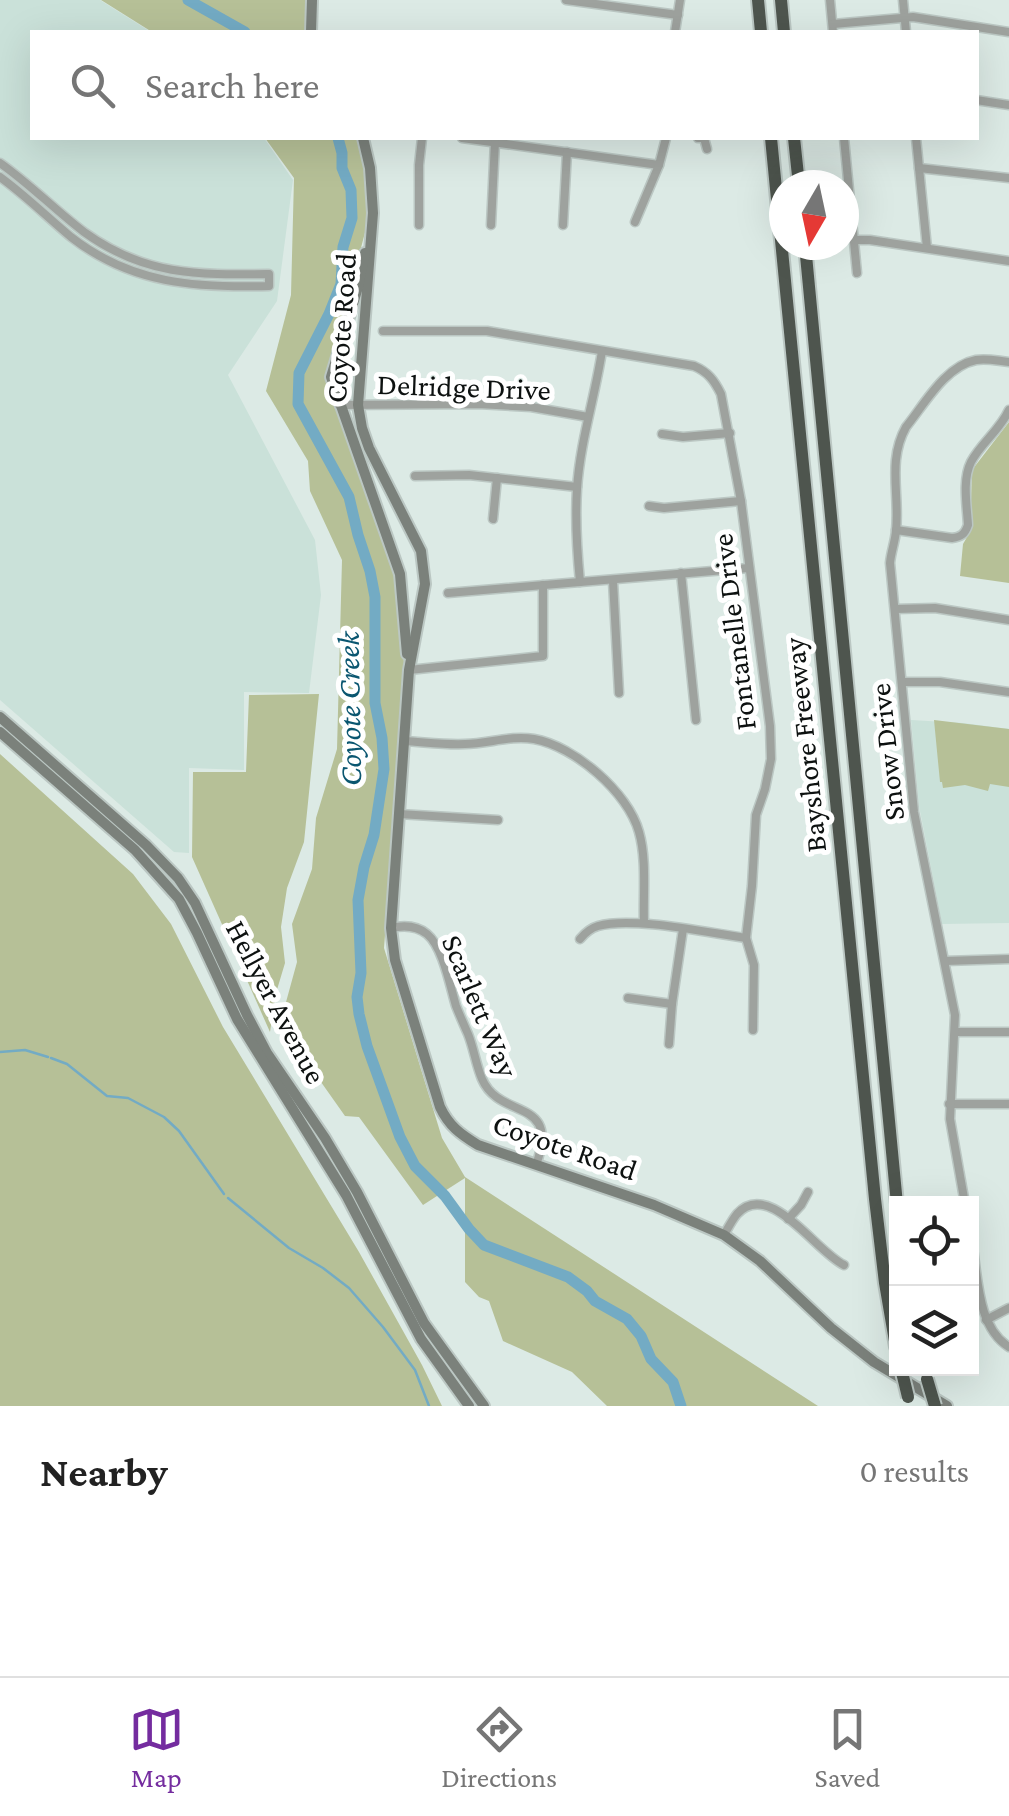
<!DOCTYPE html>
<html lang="en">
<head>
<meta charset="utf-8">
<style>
	:root { --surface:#fff; --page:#f2f2f2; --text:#222; --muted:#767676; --line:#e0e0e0; --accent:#742c9f }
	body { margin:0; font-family:"Crimson Pro",serif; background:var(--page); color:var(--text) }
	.controls { position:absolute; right:30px; bottom:30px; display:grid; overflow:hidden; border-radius:0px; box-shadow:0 10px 40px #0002 }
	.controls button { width:90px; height:90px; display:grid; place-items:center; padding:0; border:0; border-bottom:2px solid var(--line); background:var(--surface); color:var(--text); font:50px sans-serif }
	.compass { position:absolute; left:769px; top:170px; width:90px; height:90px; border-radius:50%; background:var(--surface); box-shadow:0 10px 40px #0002; rotate:189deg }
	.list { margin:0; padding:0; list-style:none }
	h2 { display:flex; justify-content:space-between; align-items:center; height:130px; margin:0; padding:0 40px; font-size:42px }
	h2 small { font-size:32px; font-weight:400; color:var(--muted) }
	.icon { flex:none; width:55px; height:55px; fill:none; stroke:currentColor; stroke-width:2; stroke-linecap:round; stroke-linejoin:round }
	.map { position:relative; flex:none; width:1009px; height:1406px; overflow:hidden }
	.search { position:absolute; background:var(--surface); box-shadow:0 10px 40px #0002; left:30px; right:30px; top:30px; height:110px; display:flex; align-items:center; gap:25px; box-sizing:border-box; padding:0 35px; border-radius:0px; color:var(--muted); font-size:38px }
	.sheet { height:270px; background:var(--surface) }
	nav { display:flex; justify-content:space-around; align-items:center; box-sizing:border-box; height:140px; border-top:2px solid var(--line); background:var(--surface); font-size:28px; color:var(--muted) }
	nav a { display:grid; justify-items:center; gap:5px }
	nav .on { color:var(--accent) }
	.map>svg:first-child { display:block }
	.built { fill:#cae1d9 }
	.green { fill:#b6c097 }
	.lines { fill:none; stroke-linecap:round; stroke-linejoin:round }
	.stream { stroke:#73abc4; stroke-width:2.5 }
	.river { stroke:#73abc4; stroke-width:11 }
	.street-casing { stroke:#bbc7c3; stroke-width:11 }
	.secondary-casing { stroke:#bbc7c3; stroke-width:14 }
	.highway-casing { stroke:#bbc7c3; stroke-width:16 }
	.street { stroke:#9ea29e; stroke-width:8 }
	.secondary { stroke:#7b817b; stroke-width:10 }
	.highway { stroke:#4e554e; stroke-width:12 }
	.highway-bridge-casing { stroke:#bbc7c3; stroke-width:16; stroke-linecap:butt }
	.highway-bridge { stroke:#4e554e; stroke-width:12 }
	.labels { text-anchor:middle; stroke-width:10; stroke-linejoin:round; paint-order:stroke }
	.street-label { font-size:30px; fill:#0d1110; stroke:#fff }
	.water-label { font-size:32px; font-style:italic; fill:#0a5670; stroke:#fff }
</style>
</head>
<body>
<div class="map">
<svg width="1009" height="1406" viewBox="0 0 1009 1406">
	<rect width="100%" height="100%" fill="#dceae5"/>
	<g class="built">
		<polygon points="0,0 100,0 151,32 32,32 32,138 264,138 293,180 277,301 228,375 315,540 321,595 309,693 244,692 244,770 189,768 189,853 174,852 0,700"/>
		<polygon points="911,720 963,723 1009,729 1009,923 942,924 919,806"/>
	</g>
	<g class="green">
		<polygon points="101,0 307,0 306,32 152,32"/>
		<polygon points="265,138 358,138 367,170 369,217 327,379 395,574 405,672 384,948 442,1138 465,1177 818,1406 607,1406 572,1372 503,1341 489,1301 479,1297 465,1282 465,1178 423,1205 359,1117 345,1116 280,1024 297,962 292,924 312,869 316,818 337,749 342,560 310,491 308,461 266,391 291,295 294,178"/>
		<polygon points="1009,422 1009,583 960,576 963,544 970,532 972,470"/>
		<polygon points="319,694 304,842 287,888 281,927 285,963 276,993 270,1032 192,857 193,772 246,772 249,695"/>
		<polygon points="934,720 1009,729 1009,787 990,784 988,791 965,785 943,788 942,782 940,782"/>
		<polygon points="0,754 133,874 171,924 223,1027 359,1252 422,1365 442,1406 0,1406"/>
	</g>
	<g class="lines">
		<g class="stream">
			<polyline points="0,1052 25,1050 48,1057"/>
			<polyline points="51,1058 67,1064 107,1096 128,1098 164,1117 179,1131 224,1194"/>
			<polyline points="228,1198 289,1248 323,1268 349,1288 383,1327 415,1370 429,1406"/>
		</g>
		<g class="river">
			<polyline points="188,0 245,32"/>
			<polyline points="338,138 342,153 342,168 351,190 352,218 343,247 341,284 329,314 299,373 298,404 349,497 358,535 370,571 375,597 375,703 382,738 384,769 374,835 364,867 358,900 361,973 357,997 359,1014 367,1046 400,1137 415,1166 445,1196 469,1229 484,1245 568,1277 587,1291 595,1301 627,1319 641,1336 651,1359 673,1382 681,1406"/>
		</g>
		<defs>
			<g id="street">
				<polyline points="566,0 678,15"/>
				<polyline points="830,0 833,32"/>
				<polyline points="903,0 906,32"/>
				<polyline points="833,24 913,17 1009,32"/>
				<polyline points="675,32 680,0"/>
				<polyline points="976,100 1009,105"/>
				<polyline points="462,138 659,165"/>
				<polyline points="698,138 704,138 707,149"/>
				<polyline points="844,138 857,273"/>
				<polyline points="916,138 927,248"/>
				<path d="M0 163C30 184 55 210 84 232 145 276 197 275 269 274V286C196 288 131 284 71 237 47 217 25 195 0 177"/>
				<polyline points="919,168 1009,178"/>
				<polyline points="635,222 659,165 666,138"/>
				<polyline points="419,225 419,165 422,138"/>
				<polyline points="491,225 495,142"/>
				<polyline points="563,225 567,152"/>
				<polyline points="854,240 870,240 1009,261"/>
				<path d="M383 331H487L694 366C708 372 714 380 721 394L741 501 770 726 771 759 765 789 756 815 752 886 746 938 754 965 753 1030"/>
				<polyline points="339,405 478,404 531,407 588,417"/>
				<polyline points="662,434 683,437 730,433"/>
				<polyline points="415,476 469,475 577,487"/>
				<polyline points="649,506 664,508 741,501"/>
				<polyline points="493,519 497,478"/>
				<path d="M896 530 952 538C961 537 965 534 968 525 967 506 962 480 971 462 981 443 1000 430 1009 410"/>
				<polyline points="681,573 696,720"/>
				<polyline points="613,581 619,693"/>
				<path d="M580 582C577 551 575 520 577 489 580 442 595 397 602 351"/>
				<polyline points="448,593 749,568"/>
				<polyline points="895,609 935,608 1009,620"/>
				<polyline points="409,670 543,656 543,585"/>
				<polyline points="902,682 940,682 1009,692"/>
				<path d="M404 741C424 742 445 745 465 744 488 744 510 735 534 739 574 746 628 792 639 832 647 860 643 894 644 923"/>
				<polyline points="399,814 498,820"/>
				<path d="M391 928C404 925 416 925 427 934 443 947 450 986 456 1006 460 1016 464 1025 468 1034 474 1049 476 1065 482 1079 500 1121 561 1096 536 1165"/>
				<path d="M580 939C585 933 591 928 598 926 632 916 709 933 746 938"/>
				<polyline points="945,961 1009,959"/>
				<polyline points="628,998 672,1004"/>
				<polyline points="955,1032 1009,1032"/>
				<polyline points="669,1044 672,1004 683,929"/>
				<polyline points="949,1104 1009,1104"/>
				<path d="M965 1204 950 1119 955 1015 914 812 890 563C891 552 895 542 896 531 900 495 887 461 906 427 924 405 945 366 976 360 987 358 998 361 1009 362"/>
				<polyline points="788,1219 801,1205 808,1192"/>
				<path d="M724 1235C728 1228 732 1220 737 1214 769 1178 816 1252 844 1265"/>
				<path d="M972 1242C978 1277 977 1327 1009 1347"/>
				<polyline points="986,1320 1009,1308"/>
			</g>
			<g id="secondary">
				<polyline points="311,32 312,0"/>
				<path d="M363 138 370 168 373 213 358 405 362 428 369 448 421 551 425 584 409 670 391 928 395 960 440 1107C449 1126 460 1134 478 1145L654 1205 724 1235 760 1261 831 1328 874 1362 947 1406"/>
				<polyline points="365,253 358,287 331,377 400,574 407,654"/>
				<polyline points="0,717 146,845 178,878 195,903 247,1015 267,1053 325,1138 357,1192 424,1323 484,1406"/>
				<polyline points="0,732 135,850 179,899 197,933 237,1019 346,1195 421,1339 469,1406"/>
			</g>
			<g id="highway">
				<polyline points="758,0 761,32"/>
				<polyline points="781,0 784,32"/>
				<polyline points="771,138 875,1199 885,1283 896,1347"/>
				<polyline points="794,138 799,185"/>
				<polyline points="805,245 897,1204"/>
			</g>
		</defs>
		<use href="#street" class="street-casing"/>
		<use href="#secondary" class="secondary-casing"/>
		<use href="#highway" class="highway-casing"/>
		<use href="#street" class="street"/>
		<use href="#secondary" class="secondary"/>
		<use href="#highway" class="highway"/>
		<defs>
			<g id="highway-bridge">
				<polyline points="901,1368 908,1397"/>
				<polyline points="927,1379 935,1406"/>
			</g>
		</defs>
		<use href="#highway-bridge" class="highway-bridge-casing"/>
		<use href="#highway-bridge" class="highway-bridge"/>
	</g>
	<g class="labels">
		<g class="street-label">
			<text transform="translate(341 328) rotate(-86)" y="10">Coyote Road</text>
			<text transform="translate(464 387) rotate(2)" y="10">Delridge Drive</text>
			<text transform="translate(734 632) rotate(-97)" y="10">Fontanelle Drive</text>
			<text transform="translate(805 745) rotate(-96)" y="10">Bayshore Freeway</text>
			<text transform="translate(887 752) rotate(-96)" y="10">Snow Drive</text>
			<text transform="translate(276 1002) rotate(62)" y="10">Hellyer Avenue</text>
			<text transform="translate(480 1006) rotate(67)" y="10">Scarlett Way</text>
			<text transform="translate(565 1147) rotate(19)" y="10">Coyote Road</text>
		</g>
		<g class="water-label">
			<text transform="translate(349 709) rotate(-91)" y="11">Coyote Creek</text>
		</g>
	</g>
</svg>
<div class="controls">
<button><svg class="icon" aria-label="locate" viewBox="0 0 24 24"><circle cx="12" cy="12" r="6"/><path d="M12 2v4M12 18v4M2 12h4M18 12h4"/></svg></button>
<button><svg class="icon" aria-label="layers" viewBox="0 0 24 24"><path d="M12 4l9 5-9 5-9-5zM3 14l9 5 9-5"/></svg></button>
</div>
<svg class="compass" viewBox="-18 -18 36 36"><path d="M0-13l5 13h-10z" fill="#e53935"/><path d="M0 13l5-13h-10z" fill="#767676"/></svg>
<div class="search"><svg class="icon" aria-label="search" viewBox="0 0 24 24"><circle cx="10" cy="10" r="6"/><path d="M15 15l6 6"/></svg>Search here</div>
</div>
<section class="sheet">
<h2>Nearby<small>0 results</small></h2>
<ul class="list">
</ul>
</section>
<nav>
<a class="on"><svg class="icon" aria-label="map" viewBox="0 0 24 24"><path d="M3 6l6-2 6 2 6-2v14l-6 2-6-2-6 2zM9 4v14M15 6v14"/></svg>Map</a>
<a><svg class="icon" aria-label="directions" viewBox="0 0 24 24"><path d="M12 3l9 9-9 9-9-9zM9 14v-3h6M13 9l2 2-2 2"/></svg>Directions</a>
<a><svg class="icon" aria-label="saved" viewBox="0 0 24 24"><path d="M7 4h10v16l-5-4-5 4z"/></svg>Saved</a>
</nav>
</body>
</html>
